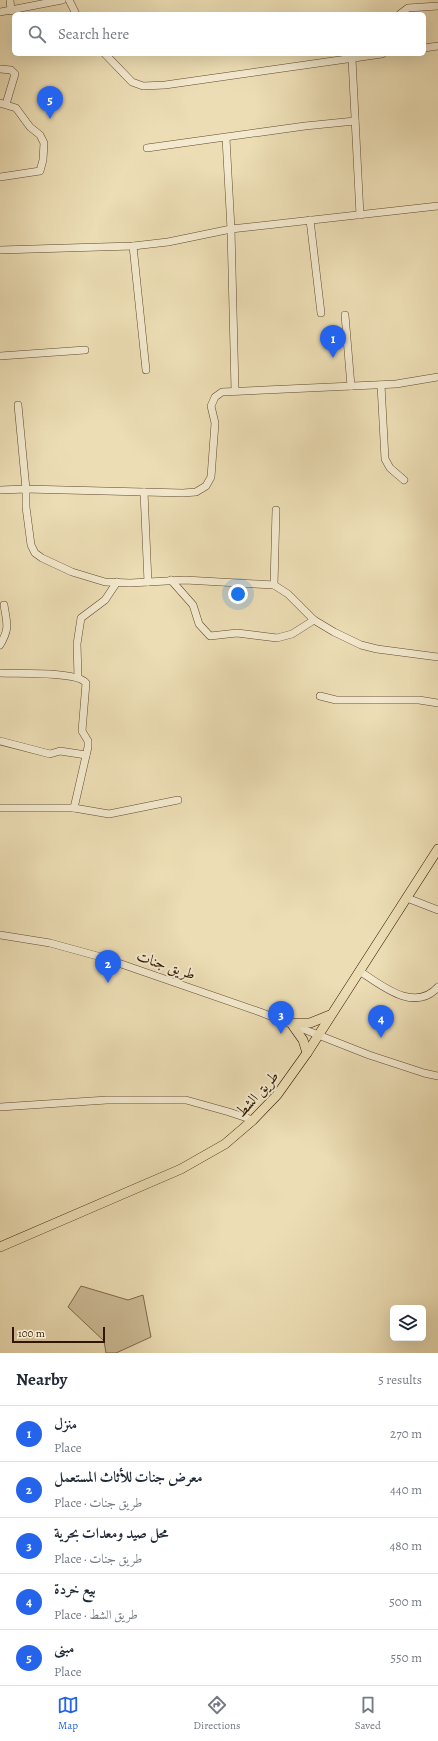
<!DOCTYPE html>
<html lang="en">
<head>
<meta charset="utf-8">
<style>
	:root { --surface:#fff; --page:#f6f6f7; --text:#1f2937; --muted:#747a83; --line:#e0e1e3; --accent:#2563eb }
	body { margin:0; font-family:Alegreya,Amiri,serif; background:var(--page); color:var(--text) }
	.controls { position:absolute; right:12px; bottom:12px; display:grid; overflow:hidden; border-radius:6px; box-shadow:0 4px 16px #0002 }
	.controls button { width:36px; height:36px; display:grid; place-items:center; padding:0; border:0; border-bottom:1px solid var(--line); background:var(--surface); color:var(--text); font:20px sans-serif }
	.scale { position:absolute; left:12px; bottom:10px; width:93px; box-sizing:border-box; padding-left:4px; border:2px solid #311601; border-top:0; font-size:11px; line-height:14px; white-space:nowrap; color:#311601; -webkit-text-stroke:3px #f3e9ce; paint-order:stroke }
	.you { position:absolute; left:238px; top:594px; width:14px; height:14px; margin:-10px; border:3px solid #fff; border-radius:50%; background:#1a73e8; box-shadow:0 0 0 6px #1a73e833 }
	.badge { display:grid; place-items:center; width:26px; height:26px; border-radius:50%; background:var(--accent); color:#fff; font-size:13px; font-weight:700 }
	.pin { position:absolute; translate:-50% -33px; filter:drop-shadow(0 1px 2px #0008) }
	.pin::after { content:''; position:absolute; top:21px; width:14px; height:12px; background:inherit; clip-path:polygon(0 0,100% 0,50% 100%) }
	.list { margin:0; padding:0; list-style:none }
	h2 { display:flex; justify-content:space-between; align-items:center; height:52px; margin:0; padding:0 16px; font-size:17px }
	h2 small { font-size:13px; font-weight:400; color:var(--muted) }
	.list li { display:grid; grid-template-columns:26px 1fr auto; gap:12px; align-items:center; box-sizing:border-box; height:56px; padding:0 16px; border-top:1px solid var(--line) }
	.list b { display:block; font-size:15px; white-space:nowrap }
	.list p { margin:0; font-size:13px; white-space:nowrap; color:var(--muted) }
	.list em { font-size:13px; font-style:normal; color:var(--muted) }
	.icon { flex:none; width:22px; height:22px; fill:none; stroke:currentColor; stroke-width:2; stroke-linecap:round; stroke-linejoin:round }
	.map { position:relative; flex:none; width:438px; height:1353px; overflow:hidden }
	.search { position:absolute; background:var(--surface); box-shadow:0 4px 16px #0002; left:12px; right:12px; top:12px; height:44px; display:flex; align-items:center; gap:10px; box-sizing:border-box; padding:0 14px; border-radius:6px; color:var(--muted); font-size:15px }
	.sheet { height:332px; background:var(--surface) }
	nav { display:flex; justify-content:space-around; align-items:center; box-sizing:border-box; height:56px; border-top:1px solid var(--line); background:var(--surface); font-size:11px; color:var(--muted) }
	nav a { display:grid; justify-items:center; gap:2px }
	nav .on { color:var(--accent) }
	.map>svg:first-child { display:block }
	.green { fill:#ccbb96; stroke:#7e684c }
	.lines { fill:none; stroke-linecap:round; stroke-linejoin:round }
	.minor-casing { stroke:#60482e; stroke-width:8 }
	.major-casing { stroke:#311601; stroke-width:10 }
	.minor { stroke:#f3e9ce; stroke-width:7 }
	.major { stroke:#ecddb4; stroke-width:9 }
	.labels { text-anchor:middle; stroke-width:4; stroke-linejoin:round; paint-order:stroke }
	.street-label { font-size:15px; fill:#311601; stroke:#f3e9ce }
</style>
</head>
<body>
<div class="map">
<svg width="438" height="1353" viewBox="0 0 438 1353">
	<rect width="100%" height="100%" fill="#ecddb4"/>
	<filter id="stains"><feTurbulence type="fractalNoise" baseFrequency=".005" numOctaves="4"/><feColorMatrix values="0 0 0 0 .2 0 0 0 0 .09 0 0 0 0 .02 0 0 0 .5 -.17"/></filter>
	<radialGradient id="worn" r=".72"><stop offset=".6" stop-color="#630" stop-opacity="0"/><stop offset="1" stop-color="#630" stop-opacity=".3"/></radialGradient>
	<polygon class="green" points="81,1286 128,1300 143,1295 151,1337 116,1353 106,1353 104,1341 68,1307"/>
	<g class="lines">
		<defs>
			<g id="minor">
				<polyline points="10,0 11,11"/>
				<polyline points="69,0 76,14"/>
				<polyline points="0,12 62,0"/>
				<polyline points="400,14 408,8 438,6"/>
				<polyline points="424,48 438,46"/>
				<polyline points="105,54 132,82 143,86 165,85 382,54"/>
				<polyline points="352,59 360,215"/>
				<polyline points="0,69 11,70 15,74 6,104"/>
				<polyline points="0,103 16,108 30,127 40,135 44,143 43,160 40,171 0,177"/>
				<polyline points="226,138 231,229 235,390"/>
				<polyline points="147,148 305,126 355,121"/>
				<polyline points="310,220 321,313"/>
				<polyline points="133,246 146,370"/>
				<polyline points="0,250 133,246 168,242 231,229 438,206"/>
				<polyline points="345,315 351,386"/>
				<polyline points="0,356 85,350"/>
				<polyline points="381,385 385,459 390,468 404,480"/>
				<polyline points="18,405 26,489 183,493 196,492 206,486 211,477 215,423 211,406 215,397 222,392 396,384 438,377"/>
				<polyline points="0,490 26,489 26,507 31,545 35,553 42,558 72,572 105,582 130,583 185,580 274,585 288,594 314,620 334,632 361,645 377,649 438,657"/>
				<polyline points="144,492 148,582"/>
				<polyline points="171,580 193,605 199,624 210,636 237,633 277,638 292,634 314,620"/>
				<polyline points="274,585 276,510"/>
				<path d="M0 645C10 628 7 624 4 605"/>
				<path d="M0 673C17 674 78 671 86 683L82 731 88 741V747L74 808"/>
				<polyline points="78,677 77,644 81,618 105,600 117,582"/>
				<polyline points="320,696 336,700 419,700 438,703"/>
				<polyline points="0,741 50,754 60,751 86,755"/>
				<polyline points="0,808 74,808 109,814 178,800"/>
				<polyline points="407,898 438,910"/>
				<polyline points="0,935 50,943 101,957 260,1012 369,1055 424,1073 438,1076"/>
				<path d="M361 972C382 986 415 1013 438 987"/>
				<polyline points="0,1107 107,1100 186,1100 229,1112 253,1120"/>
			</g>
			<g id="major">
				<polyline points="291,1023 310,1023 330,1015"/>
				<polyline points="291,1023 303,1040 307,1053"/>
				<polyline points="0,1247 181,1169 225,1144 253,1120 277,1095 307,1053 438,849"/>
			</g>
		</defs>
		<use href="#minor" class="minor-casing"/>
		<use href="#major" class="major-casing"/>
		<use href="#minor" class="minor"/>
		<use href="#major" class="major"/>
	</g>
	<g class="labels">
		<g class="street-label">
			<text transform="translate(166 965) rotate(19)" y="5">طريق جنات</text>
			<text transform="translate(257 1094) rotate(-48)" y="5">طريق الشط</text>
		</g>
	</g>
	<rect width="100%" height="100%" filter="url(#stains)"/>
	<rect width="100%" height="100%" fill="url(#worn)"/>
</svg>
<div class="controls">
<button><svg class="icon" aria-label="layers" viewBox="0 0 24 24"><path d="M12 4l9 5-9 5-9-5zM3 14l9 5 9-5"/></svg></button>
</div>
<div class="scale">100 m</div>
<div class="you"></div>
<div class="pin badge" style="left:333px;top:358px">1</div>
<div class="pin badge" style="left:108px;top:983px">2</div>
<div class="pin badge" style="left:281px;top:1034px">3</div>
<div class="pin badge" style="left:381px;top:1038px">4</div>
<div class="pin badge" style="left:50px;top:119px">5</div>
<div class="search"><svg class="icon" aria-label="search" viewBox="0 0 24 24"><circle cx="10" cy="10" r="6"/><path d="M15 15l6 6"/></svg>Search here</div>
</div>
<section class="sheet">
<h2>Nearby<small>5 results</small></h2>
<ul class="list">
<li><span class="badge">1</span><div><b>منزل</b><p>Place</p></div><em>270 m</em></li>
<li><span class="badge">2</span><div><b>معرض جنات للأثاث المستعمل</b><p>Place · طريق جنات</p></div><em>440 m</em></li>
<li><span class="badge">3</span><div><b>محل صيد ومعدات بحرية</b><p>Place · طريق جنات</p></div><em>480 m</em></li>
<li><span class="badge">4</span><div><b>بيع خردة</b><p>Place · طريق الشط</p></div><em>500 m</em></li>
<li><span class="badge">5</span><div><b>مبنى</b><p>Place</p></div><em>550 m</em></li>
</ul>
</section>
<nav>
<a class="on"><svg class="icon" aria-label="map" viewBox="0 0 24 24"><path d="M3 6l6-2 6 2 6-2v14l-6 2-6-2-6 2zM9 4v14M15 6v14"/></svg>Map</a>
<a><svg class="icon" aria-label="directions" viewBox="0 0 24 24"><path d="M12 3l9 9-9 9-9-9zM9 14v-3h6M13 9l2 2-2 2"/></svg>Directions</a>
<a><svg class="icon" aria-label="saved" viewBox="0 0 24 24"><path d="M7 4h10v16l-5-4-5 4z"/></svg>Saved</a>
</nav>
</body>
</html>
